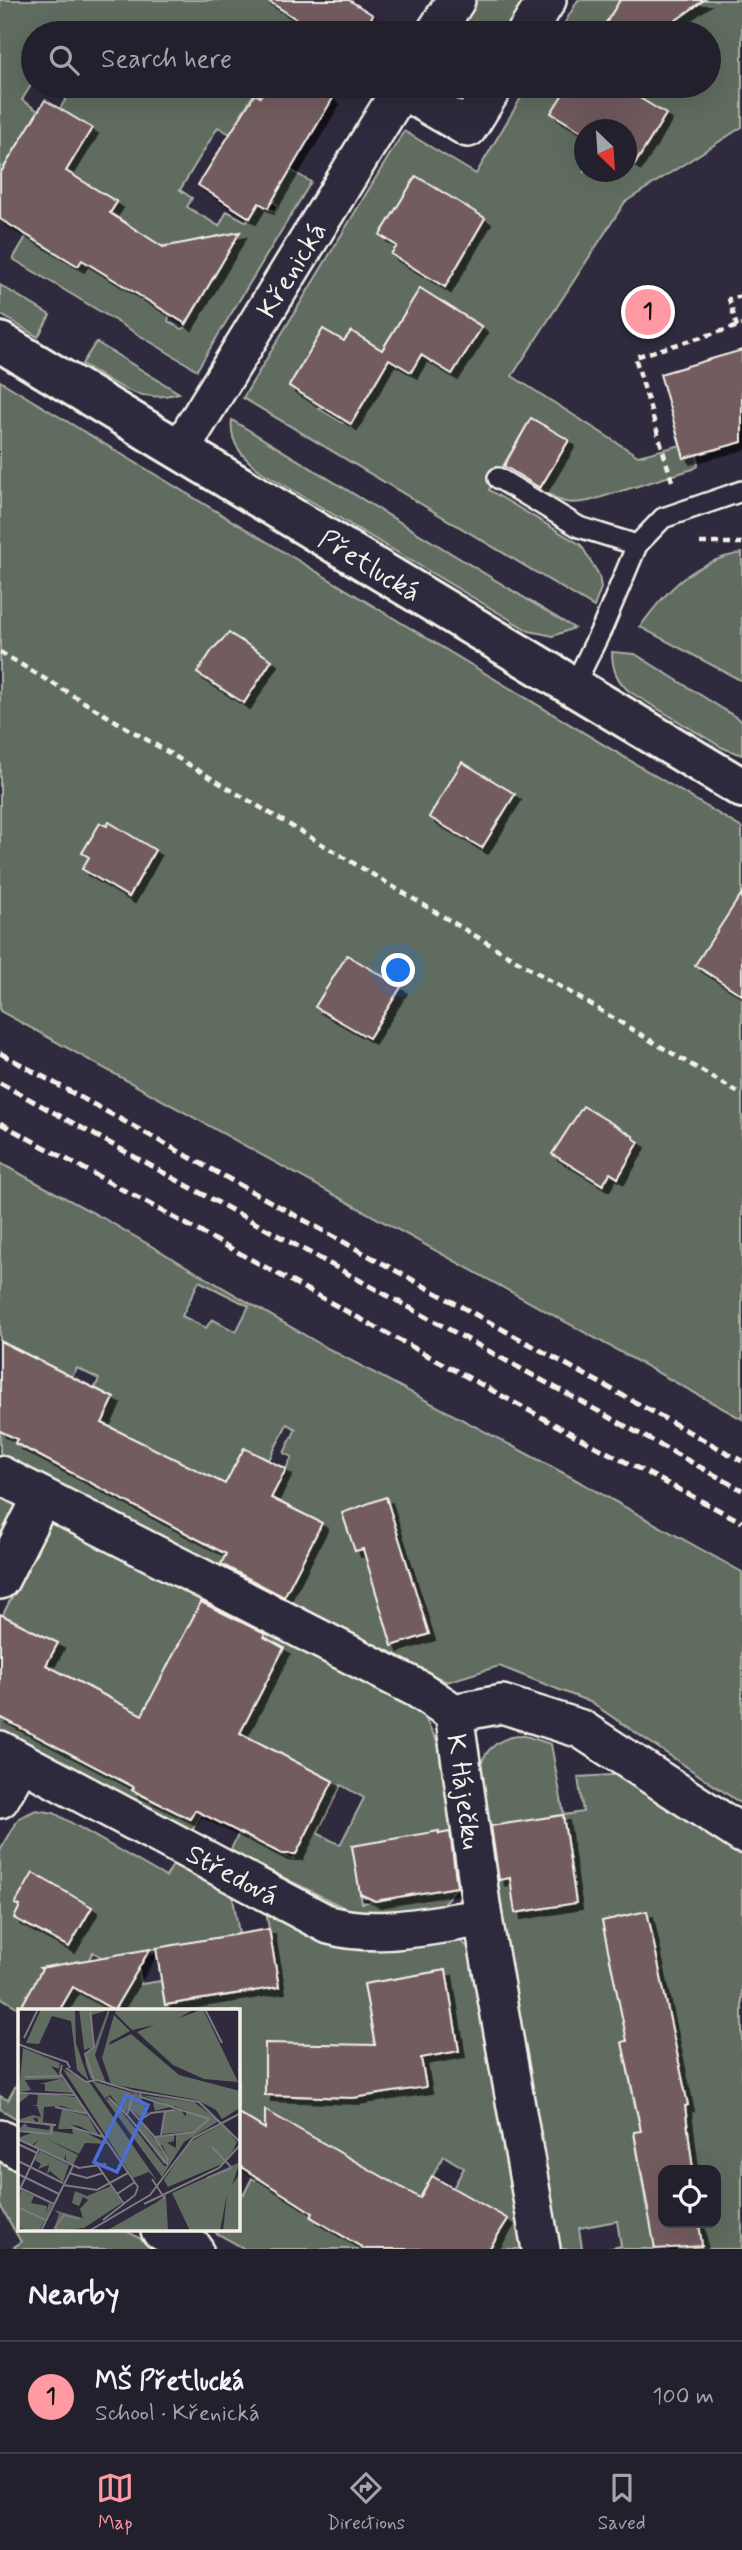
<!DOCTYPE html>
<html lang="en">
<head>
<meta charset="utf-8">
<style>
	:root { --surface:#23202e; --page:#2b2836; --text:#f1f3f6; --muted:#a3a3aa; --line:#403e4a; --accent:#ff9aa2 }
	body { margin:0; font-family:Mynerve,sans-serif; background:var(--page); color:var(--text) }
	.controls { position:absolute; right:21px; bottom:21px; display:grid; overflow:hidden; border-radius:14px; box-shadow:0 7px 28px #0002 }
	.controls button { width:63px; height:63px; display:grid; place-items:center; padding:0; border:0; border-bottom:2px solid var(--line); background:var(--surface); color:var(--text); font:35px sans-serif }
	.compass { position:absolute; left:574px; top:119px; width:63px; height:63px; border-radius:50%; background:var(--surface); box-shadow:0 7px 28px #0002; rotate:155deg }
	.you { position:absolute; left:399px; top:971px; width:24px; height:24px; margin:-18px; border:5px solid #fff; border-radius:50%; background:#1a73e8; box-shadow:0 0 0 10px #1a73e833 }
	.badge { display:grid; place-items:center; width:46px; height:46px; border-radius:50%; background:var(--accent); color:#111; font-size:23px; font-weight:700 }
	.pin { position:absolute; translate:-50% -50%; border:4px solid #fff; box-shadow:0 2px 7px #0006 }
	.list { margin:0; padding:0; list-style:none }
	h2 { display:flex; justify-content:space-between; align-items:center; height:91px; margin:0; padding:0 28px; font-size:30px }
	h2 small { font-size:23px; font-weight:400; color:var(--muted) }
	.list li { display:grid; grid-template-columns:46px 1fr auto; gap:21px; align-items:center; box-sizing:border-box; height:112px; padding:0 28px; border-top:2px solid var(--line) }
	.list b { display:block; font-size:26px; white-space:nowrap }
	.list p { margin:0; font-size:23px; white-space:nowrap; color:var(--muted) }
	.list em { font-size:23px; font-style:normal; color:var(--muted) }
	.icon { flex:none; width:38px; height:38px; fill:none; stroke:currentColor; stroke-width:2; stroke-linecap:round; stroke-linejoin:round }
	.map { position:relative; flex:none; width:742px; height:2249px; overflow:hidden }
	.search { position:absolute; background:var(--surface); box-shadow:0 7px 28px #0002; left:21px; right:21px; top:21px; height:77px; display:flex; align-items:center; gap:18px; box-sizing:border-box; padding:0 24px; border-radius:38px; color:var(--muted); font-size:26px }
	.sheet { height:203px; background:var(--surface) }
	nav { display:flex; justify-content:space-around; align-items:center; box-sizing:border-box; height:98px; border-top:2px solid var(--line); background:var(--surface); font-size:19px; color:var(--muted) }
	nav a { display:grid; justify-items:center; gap:4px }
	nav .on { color:var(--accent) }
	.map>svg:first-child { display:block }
	.green { fill:#616c60; stroke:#aaaea4; stroke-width:2; fill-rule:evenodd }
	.building { fill:#735c61; stroke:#f4f1e8; stroke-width:2; filter:url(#shadow) }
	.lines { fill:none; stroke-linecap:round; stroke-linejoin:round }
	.service-casing { stroke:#f4f1e8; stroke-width:24 }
	.minor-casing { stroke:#f4f1e8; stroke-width:42 }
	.tertiary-casing { stroke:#f4f1e8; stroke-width:44 }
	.path { stroke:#f4f1e8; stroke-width:4.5; stroke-dasharray:7 5; stroke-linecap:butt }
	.service { stroke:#2f2a3d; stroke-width:19 }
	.minor { stroke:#2f2a3d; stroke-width:37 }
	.tertiary { stroke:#2f2a3d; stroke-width:38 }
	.rail { stroke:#f4f1e8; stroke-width:5; stroke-dasharray:10 5; stroke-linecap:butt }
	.labels { text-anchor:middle; stroke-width:5; stroke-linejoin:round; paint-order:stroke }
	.street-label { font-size:28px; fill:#f4f1e8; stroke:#2f2a3d }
	.inset-road { fill:none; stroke:#7e7a81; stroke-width:2 }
	.view { fill:#486fdb; fill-opacity:0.15; stroke:#486fdb; stroke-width:3.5 }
	.inset-edge { fill:none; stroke:#f4f1e8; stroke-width:3.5 }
</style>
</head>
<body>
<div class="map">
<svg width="742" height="2249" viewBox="0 0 742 2249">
	<defs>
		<filter id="shadow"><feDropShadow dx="6" dy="6" stdDeviation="0" flood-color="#0009"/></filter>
	</defs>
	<rect width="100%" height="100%" fill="#2f2a3d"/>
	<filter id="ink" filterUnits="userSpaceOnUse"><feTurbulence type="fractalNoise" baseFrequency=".0143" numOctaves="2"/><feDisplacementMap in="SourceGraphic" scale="14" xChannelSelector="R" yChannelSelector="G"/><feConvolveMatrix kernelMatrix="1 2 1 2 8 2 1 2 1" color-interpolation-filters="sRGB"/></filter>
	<g filter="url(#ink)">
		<g class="green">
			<path d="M0 0H310L304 24 298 33H33V82L22 100 46 116 59 110 74 86H266L259 97 254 94 241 114 247 117 235 137 218 127 180 190 192 198 187 207 219 226 227 211 247 222 259 203 275 212 278 205 263 196 282 165 311 182 197 370 13 259 31 228 78 265 117 202 66 171 92 129 67 113 22 138 0 174ZM172 245 191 256 193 264 214 277 185 328 181 329 168 321 170 314 134 292 161 246Z"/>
			<polygon points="473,0 526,0 506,33 455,33"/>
			<path d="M578 0H742V127L625 202 512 376 638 456 681 445 697 454 698 466 693 469 589 501C565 506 559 501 540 488L568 440 531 418 489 490 581 545 599 575 601 588 594 607 243 398 404 131 476 174 528 86H568L551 113 584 133V172H626L627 159 634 163 665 114 629 91 632 86H709V33H649L613 11 600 33H559ZM416 177 485 218 459 264 441 252 391 254 397 246 380 235ZM420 289 482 326 453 374 421 355 411 372 380 353ZM323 329 344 341 351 331 375 346 385 366 352 424 345 420 343 423 318 408 320 405 289 386Z"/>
			<polygon points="0,285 50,315 38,337 0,314"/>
			<path d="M96 342 179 393C138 405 116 384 82 364Z"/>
			<polygon points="0,381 742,828 742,1419 0,1011"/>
			<path d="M232 420 574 628 553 636 529 631 262 472C244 459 229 444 232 420Z"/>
			<path d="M742 553V681L640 627C667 589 694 561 742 553Z"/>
			<path d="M612 652 635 654 742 721V755L723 748 630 692C617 681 612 669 612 652Z"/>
			<path d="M0 1163 103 1218 327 1348 569 1476 742 1572V1804L590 1702 499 1666 447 1682 0 1453V1431L17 1439 15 1444 76 1474 114 1398 95 1388 99 1379 77 1368 72 1377 0 1341ZM199 1281 249 1306 236 1332 212 1319 206 1328 182 1316ZM287 1424 296 1429 284 1453 292 1457 276 1488 232 1470 244 1448 269 1460ZM272 1498 321 1523 238 1564Z"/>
			<polygon points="0,1491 21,1502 0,1543"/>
			<path d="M52 1519 418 1705 438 1743 459 1884 443 1904 363 1917 230 1851 239 1833 293 1860 327 1793 276 1766 282 1754 242 1734 192 1831 0 1734V1718L15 1725 57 1643 7 1617 0 1620ZM200 1604 283 1648 261 1692 198 1681 168 1665ZM61 1673 110 1698 79 1759 31 1733ZM145 1764 190 1819 132 1790ZM341 1785 364 1798 340 1845 317 1833ZM352 1846 448 1888 362 1903Z"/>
			<path d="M525 1736 551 1744 564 1815 583 1812 578 1777 629 1774 742 1850V2249H676L702 2246 699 2223H716V2170H693L685 2106 687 2105 630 2040 622 2042 636 2111 655 2109 658 2129 634 2133 647 2211 651 2210 655 2249H607L621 2246 617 2221 579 2228 582 2249H557L478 1785C477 1756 495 1735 525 1736ZM647 1912 663 1994 603 1921Z"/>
			<path d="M36 1810 54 1813 166 1877 175 1861 232 1891 239 1934 136 1952 141 1984 161 1981 165 2004 279 1987 266 1912 378 1947 460 1940 472 1951 525 2249H489L453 2188 464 2168 444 2156 391 2249H245L211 2230H238V2191L244 2194 252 2178 255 2180 260 2176 276 2135 238 2113V2011L20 2009 0 1997V1851L19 1818ZM20 1906 91 1907 75 1937 59 1928 53 1938 15 1918ZM93 1952 133 1977 114 2010 73 1987ZM446 1970 459 2051 421 2058 426 2086 383 2093 364 1984ZM265 2044 342 2045 341 2097 267 2095Z"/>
			<polygon points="19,2080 19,2120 0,2109 0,2096 8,2100"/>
			<polygon points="0,2159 19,2170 19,2230 125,2230 158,2249 15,2249 14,2247 21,2242 0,2205"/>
		</g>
		<g class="building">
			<polygon points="267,0 349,0 373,15 362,33 298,33 304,24"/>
			<polygon points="620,0 704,0 658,33 600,33"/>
			<polygon points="266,86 330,86 326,93 333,98 268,208 259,203 250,218 198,185 255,94 260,97"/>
			<polygon points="568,86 632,86 628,91 666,114 635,164 626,158 626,130 584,130 584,133 551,113"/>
			<polygon points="45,100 92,128 66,171 117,202 110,213 163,247 240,232 186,324 82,260 78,266 0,219 0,174"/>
			<polygon points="416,176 485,218 445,287 391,254 397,246 380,235"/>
			<polygon points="420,288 482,327 452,374 421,355 411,372 389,359 351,424 289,386 323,329 344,341 351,331 382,350"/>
			<polygon points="742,350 742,442 684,458 660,374"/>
			<polygon points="531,418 569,440 540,488 504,466"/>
			<polygon points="229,633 272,660 244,703 197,673 213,649"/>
			<polygon points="462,762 515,794 482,848 429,817"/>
			<polygon points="109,822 155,850 129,897 82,869 89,857 82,853 100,823 107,826"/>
			<polygon points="742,893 742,995 695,965"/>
			<polygon points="347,955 401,987 369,1038 315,1007"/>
			<polygon points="583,1106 633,1136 633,1138 639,1142 618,1178 610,1173 603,1185 552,1154"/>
			<polygon points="0,1341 114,1398 102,1423 225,1484 244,1448 286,1469 271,1498 322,1523 284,1597 221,1564 226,1554 15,1443 17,1439 0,1431"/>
			<polygon points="386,1497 429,1634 392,1646 363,1549 355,1551 342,1513"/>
			<polygon points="201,1602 265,1634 264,1637 284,1648 240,1733 333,1781 296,1854 282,1854 195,1810 190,1819 132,1790 134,1787 0,1717 0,1614 58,1643 46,1665 142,1715"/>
			<polygon points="563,1815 576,1903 515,1913 510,1878 499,1880 491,1826"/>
			<polygon points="439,1831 439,1834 450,1832 457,1887 375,1901 360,1894 352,1846"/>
			<polygon points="33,1873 92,1907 69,1947 14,1918 20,1906 15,1904"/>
			<polygon points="647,1911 688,2105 685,2106 693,2170 663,2170 663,2223 699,2223 702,2246 655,2249 634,2132 641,2131 622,2042 627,2041 602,1921"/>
			<polygon points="269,1929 279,1987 165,2005 156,1948"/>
			<polygon points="150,1949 114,2010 73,1987 59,2011 19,2011 42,1969 40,1968"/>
			<polygon points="446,1970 459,2051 421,2058 426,2087 353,2098 265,2095 265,2043 375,2045 364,1984"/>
			<polygon points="265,2110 420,2198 432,2176 508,2219 489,2249 365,2249 311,2217 313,2213 238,2165 238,2113 265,2129"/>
		</g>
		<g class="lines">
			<defs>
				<g id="service">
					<polyline points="498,478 579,527 637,545"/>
					<polyline points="574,686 603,626 637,545 663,518 742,491"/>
				</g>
				<g id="minor">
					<polyline points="435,33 456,0"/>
					<polyline points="526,33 547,0"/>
					<polyline points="401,89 468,128 494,86"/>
					<path id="s1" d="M180 450 403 86"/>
					<path id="s2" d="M0 1475 418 1689 454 1713 483 1918 541 2249"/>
					<polyline points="0,1580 42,1497"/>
					<polyline points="454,1713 502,1704 581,1729 742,1834"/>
					<path id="s3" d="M0 1750 329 1925C378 1939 434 1924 483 1918"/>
					<polyline points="0,1799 21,1762"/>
					<polyline points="0,2139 19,2150"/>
					<polyline points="160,2230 194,2249"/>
				</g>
				<g id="tertiary">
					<path id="s4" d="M0 342 742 788"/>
				</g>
			</defs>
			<use href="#service" class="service-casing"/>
			<use href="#minor" class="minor-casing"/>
			<use href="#tertiary" class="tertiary-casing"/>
			<g class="path">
				<polyline points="737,327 729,299 742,296"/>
				<polyline points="672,481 635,357 742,325"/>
				<polyline points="700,543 742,543"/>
				<polyline points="0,652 742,1095"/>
			</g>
			<use href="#service" class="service"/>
			<use href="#minor" class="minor"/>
			<use href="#tertiary" class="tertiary"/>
			<g class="rail">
				<polyline points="0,1053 742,1461"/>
				<polyline points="0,1083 742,1490"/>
				<polyline points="0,1123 587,1442 742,1522"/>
			</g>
		</g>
	</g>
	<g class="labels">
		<g class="street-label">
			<text dy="10" stroke="none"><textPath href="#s1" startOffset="212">Křenická</textPath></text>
			<text dy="10" stroke="none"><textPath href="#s4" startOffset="432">Přetlucká</textPath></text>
			<text dy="10" stroke="none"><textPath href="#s2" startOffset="592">K Háječku</textPath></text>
			<text dy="10" stroke="none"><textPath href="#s3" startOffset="264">Středová</textPath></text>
		</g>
	</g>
	<g transform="translate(18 2009)">
		<rect width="222" height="222" fill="#2f2a3d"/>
		<path d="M23 0H57L58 34 71 72 59 61 53 12 34 7 21 35 8 34ZM61 0 92 1 77 46 88 74 73 70 68 56ZM90 1 76 39 66 46V41L75 38 74 6ZM99 0H176L161 9 185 0 220 73 186 70 155 56 119 23 136 16 114 21 97 4ZM96 6 112 22 92 33 91 36 113 25 161 66 222 82V99L204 110 198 101 179 91 93 75 84 49ZM5 39 42 54 41 60 33 57 56 84 27 82V75H21L42 70 7 71 13 81 2 83 11 86 0 95ZM45 60 72 74 140 173 131 163 115 169ZM74 72 115 84 113 92 116 83 121 85 130 104 123 109 111 98 107 104 92 86 87 89 97 94 146 157H149L151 150 144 136 140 137 150 151 146 155 119 118 124 114 139 134 137 128 156 125V132L149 134 158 139V125L177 122 144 125 147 103 162 100 168 108V103H173L156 97 137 102 135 93 146 94 123 86 176 93 201 112 166 133 144 168ZM20 84 58 88 69 105 44 97 26 98 25 113 31 114 20 113V109H15L18 113 0 111 15 106 23 108 19 97H13L19 96ZM44 100 70 107 81 127 61 117 53 116 90 135 67 134 61 145 27 129 60 146 55 156 48 151V145L46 151 15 137 21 131 14 136 0 129 16 123 0 121 7 114 10 118 31 121 32 117 17 115 34 116 35 122 55 125 54 120H40ZM204 115 219 133 214 143 204 155 150 178 146 171 172 133ZM22 142 51 156 45 173 32 162 29 165 31 156 20 160 23 155 17 151ZM222 153 214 176 222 164V222H205L209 185 202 222H172L154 184ZM93 177 104 194 66 219 35 222 41 205 36 201 65 209 62 200 70 191 65 188 61 197 54 194 57 182 69 187ZM3 181 16 187 13 194 29 197 28 205 31 194 34 196 28 210 0 197ZM148 186 150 222H88L139 193ZM0 198 27 211 21 222 0 219Z" fill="#616c60" fill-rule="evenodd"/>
		<path class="inset-road" d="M72 0 76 38 67 45 76 71M187 0 204 34M6 29 20 0M0 35 23 44M23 44 49 53 52 59M44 56 42 64 120 178M48 59 68 73 79 71 115 82 181 93 223 134M7 68 45 67M122 83 123 88 191 110 176 123 136 128M0 84 58 86M90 88 109 106M37 98 71 105M111 99 135 126 150 150 149 155 109 106 115 86M122 111 133 104 157 101M0 112 38 116M53 118 86 128M0 122 33 125 35 115M143 126 147 102M0 130 61 159 88 155M0 135 19 144M194 138 214 159M0 152 45 174M80 157 106 195M51 164 69 169 85 164M0 165 41 185M189 169 214 159M134 170 147 190M45 176 79 181 110 164M0 178 36 195M0 184 21 140M99 185 117 173M126 195 201 159 223 135M0 198 28 211M85 211 117 186 120 178M23 222 55 157M42 222 37 219 46 206 61 210M71 222 132 186 175 129 223 104"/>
		<path class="view" d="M108 86 130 96 99 163 76 153Z"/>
		<rect width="222" height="222" class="inset-edge"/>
	</g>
</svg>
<div class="controls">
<button><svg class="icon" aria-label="locate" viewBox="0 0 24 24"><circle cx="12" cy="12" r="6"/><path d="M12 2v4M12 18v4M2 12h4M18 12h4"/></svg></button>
</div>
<svg class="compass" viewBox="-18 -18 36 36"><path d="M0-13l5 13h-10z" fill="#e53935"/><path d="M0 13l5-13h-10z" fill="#a3a3aa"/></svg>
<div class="you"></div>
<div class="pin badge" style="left:648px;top:312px">1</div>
<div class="search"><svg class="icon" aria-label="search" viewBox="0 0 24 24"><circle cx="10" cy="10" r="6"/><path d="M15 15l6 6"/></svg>Search here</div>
</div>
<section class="sheet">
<h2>Nearby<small></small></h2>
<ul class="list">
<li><span class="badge">1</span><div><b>MŠ Přetlucká</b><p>School · Křenická</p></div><em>100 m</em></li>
</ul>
</section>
<nav>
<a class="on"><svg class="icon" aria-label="map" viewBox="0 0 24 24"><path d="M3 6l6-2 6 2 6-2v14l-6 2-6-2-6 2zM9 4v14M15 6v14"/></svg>Map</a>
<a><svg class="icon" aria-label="directions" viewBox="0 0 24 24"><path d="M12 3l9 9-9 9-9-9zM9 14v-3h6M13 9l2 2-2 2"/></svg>Directions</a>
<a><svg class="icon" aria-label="saved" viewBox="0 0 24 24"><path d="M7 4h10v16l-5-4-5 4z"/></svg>Saved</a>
</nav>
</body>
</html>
